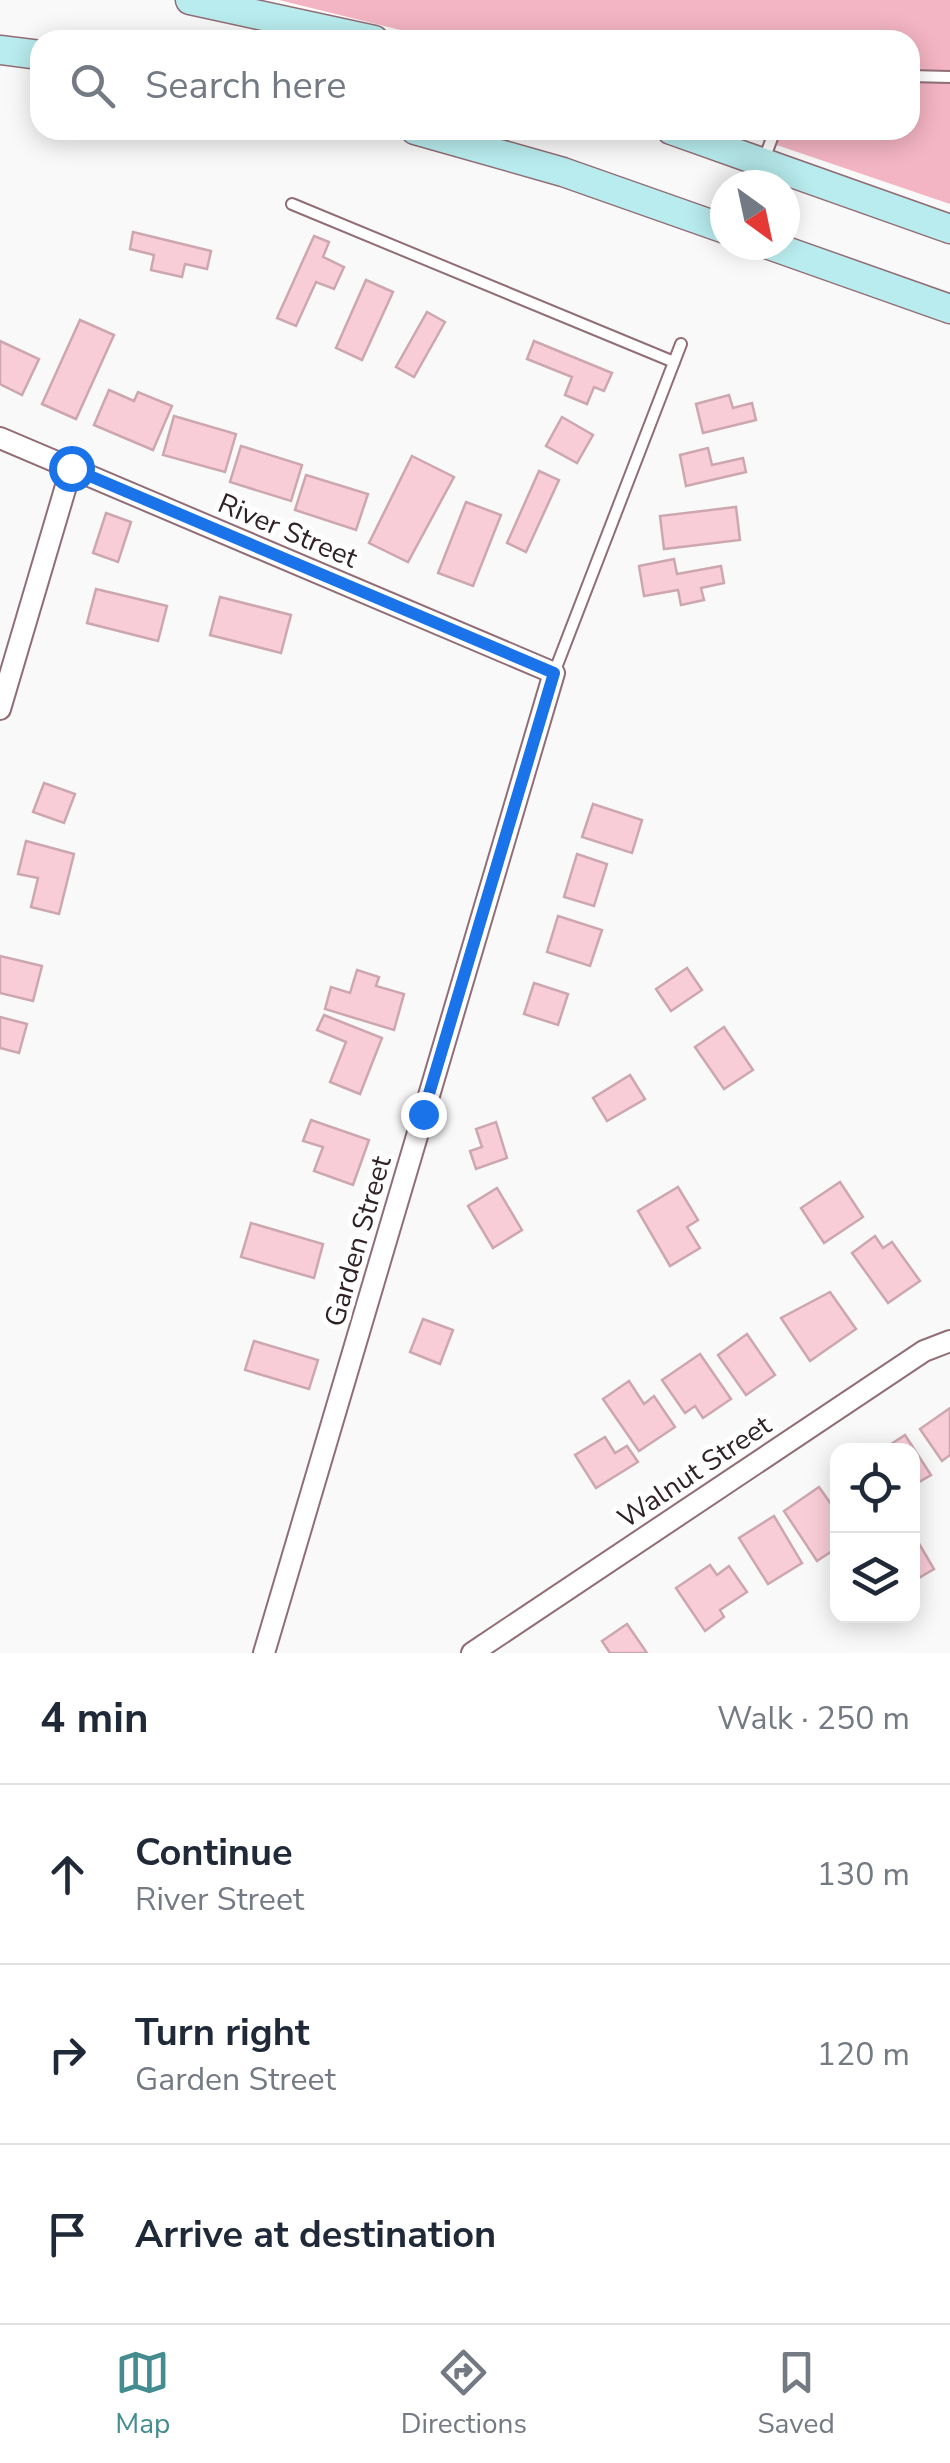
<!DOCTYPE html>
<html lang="en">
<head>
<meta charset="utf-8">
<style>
	:root { --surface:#fff; --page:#f2f2f3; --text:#1f2937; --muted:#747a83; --line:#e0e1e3; --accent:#448c8f }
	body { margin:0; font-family:"Nunito Sans",sans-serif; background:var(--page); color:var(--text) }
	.controls { position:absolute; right:30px; bottom:30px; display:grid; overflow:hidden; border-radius:20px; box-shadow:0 5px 25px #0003 }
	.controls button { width:90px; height:90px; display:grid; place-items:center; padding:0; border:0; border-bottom:2px solid var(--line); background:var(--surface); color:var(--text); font:50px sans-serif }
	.compass { position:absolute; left:710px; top:170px; width:90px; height:90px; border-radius:50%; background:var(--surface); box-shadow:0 5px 25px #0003; rotate:147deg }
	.stop { position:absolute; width:30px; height:30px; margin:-22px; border:8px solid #1a73e8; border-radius:50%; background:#fff }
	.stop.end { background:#1a73e8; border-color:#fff; box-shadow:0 2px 10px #0008 }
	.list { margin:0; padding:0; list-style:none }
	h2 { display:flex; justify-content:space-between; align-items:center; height:130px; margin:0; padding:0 40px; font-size:42px }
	h2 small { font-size:32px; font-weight:400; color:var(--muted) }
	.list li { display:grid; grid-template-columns:65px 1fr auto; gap:30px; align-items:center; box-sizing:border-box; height:180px; padding:0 40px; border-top:2px solid var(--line) }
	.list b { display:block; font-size:38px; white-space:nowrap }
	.list p { margin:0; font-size:32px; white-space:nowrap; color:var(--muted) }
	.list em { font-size:32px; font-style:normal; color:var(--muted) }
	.icon { flex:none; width:55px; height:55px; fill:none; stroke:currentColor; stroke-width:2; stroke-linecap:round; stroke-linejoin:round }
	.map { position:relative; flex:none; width:950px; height:1653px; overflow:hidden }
	.search { position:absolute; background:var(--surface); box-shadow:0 5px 25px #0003; left:30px; right:30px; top:30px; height:110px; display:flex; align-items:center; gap:25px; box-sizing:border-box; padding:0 35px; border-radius:30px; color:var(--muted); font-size:38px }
	.sheet { height:670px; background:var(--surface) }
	nav { display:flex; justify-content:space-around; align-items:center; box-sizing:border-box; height:140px; border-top:2px solid var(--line); background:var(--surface); font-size:28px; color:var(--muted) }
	nav a { display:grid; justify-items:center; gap:5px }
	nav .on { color:var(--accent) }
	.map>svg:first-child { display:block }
	.green { fill:#f3b4c3 }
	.building { fill:#f9cdd7; stroke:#cda7af; stroke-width:2.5 }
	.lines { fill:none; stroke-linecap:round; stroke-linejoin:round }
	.lane-casing { stroke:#916e76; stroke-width:14 }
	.street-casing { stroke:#916e76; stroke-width:24 }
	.secondary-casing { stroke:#916e76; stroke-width:31 }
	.lane { stroke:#fff; stroke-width:10 }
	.street { stroke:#fff; stroke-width:20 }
	.secondary { stroke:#b8ecee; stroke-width:28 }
	.route { stroke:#1a73e8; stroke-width:12 }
	.labels { text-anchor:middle; stroke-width:10; stroke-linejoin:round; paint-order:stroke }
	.street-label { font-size:28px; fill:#302225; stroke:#fff }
</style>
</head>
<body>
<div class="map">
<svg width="950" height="1653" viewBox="0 0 950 1653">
	<rect width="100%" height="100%" fill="#f9f9f9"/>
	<polygon class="green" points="279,0 950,0 950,204 733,130 910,130 910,40 441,40"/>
	<g class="building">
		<polygon points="133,232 211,251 207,269 185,264 182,277 151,270 154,255 130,249"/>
		<polygon points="314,236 329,242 323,257 344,267 334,289 316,282 296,326 277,318"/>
		<polygon points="366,280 393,292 362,360 336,348"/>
		<polygon points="427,312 445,322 414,377 396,367"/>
		<polygon points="80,320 114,335 76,419 42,404"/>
		<polygon points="0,341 39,359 22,395 0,384"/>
		<polygon points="534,341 612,373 604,391 594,387 587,404 565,395 572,377 527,359"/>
		<polygon points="109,390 134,401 138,392 172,406 153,450 94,425"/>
		<polygon points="729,395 733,408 752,403 756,420 703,433 696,404"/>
		<polygon points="174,416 236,434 225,472 163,455"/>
		<polygon points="562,417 593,435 577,463 546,446"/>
		<polygon points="241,446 302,465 291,501 230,482"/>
		<polygon points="708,448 712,465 743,458 746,472 686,486 680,455"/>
		<polygon points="412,456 454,477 408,562 369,543"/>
		<polygon points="539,471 559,480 526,552 507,543"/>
		<polygon points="306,475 368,494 356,530 295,510"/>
		<polygon points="466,502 501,515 473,586 438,573"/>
		<polygon points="736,507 740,540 664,549 660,516"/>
		<polygon points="106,513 131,522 118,562 93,553"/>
		<polygon points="674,559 677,574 721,566 724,583 701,588 704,600 681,605 678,590 644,596 639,566"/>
		<polygon points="96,589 167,606 158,641 87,623"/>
		<polygon points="220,597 291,615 281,653 210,635"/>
		<polygon points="44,783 75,794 64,823 33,812"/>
		<polygon points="593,804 642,820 632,853 582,837"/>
		<polygon points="26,841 74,854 59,914 31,907 38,878 18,874"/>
		<polygon points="577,854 607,864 594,906 564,897"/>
		<polygon points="558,916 602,930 590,966 547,952"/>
		<polygon points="0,956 42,966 33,1001 0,993"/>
		<polygon points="687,968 702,990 671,1011 656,989"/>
		<polygon points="357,970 379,977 376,986 404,994 394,1030 325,1009 331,987 350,993"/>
		<polygon points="534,983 568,994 558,1025 524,1014"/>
		<polygon points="324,1015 382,1038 360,1094 330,1082 346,1042 317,1030"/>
		<polygon points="0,1017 27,1024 19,1053 0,1048"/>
		<polygon points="724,1027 753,1070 724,1089 695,1047"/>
		<polygon points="630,1075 645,1099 607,1121 593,1098"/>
		<polygon points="311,1120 369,1140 353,1185 314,1171 323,1147 303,1141"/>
		<polygon points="496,1122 507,1158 476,1169 470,1151 482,1147 476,1129"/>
		<polygon points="840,1182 863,1217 824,1243 801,1208"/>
		<polygon points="678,1187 698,1220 687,1227 700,1248 670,1266 638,1211"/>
		<polygon points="497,1188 522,1230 493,1248 468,1206"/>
		<polygon points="251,1223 323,1244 314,1278 241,1257"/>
		<polygon points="875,1236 883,1248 892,1242 920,1281 888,1303 852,1253"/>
		<polygon points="830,1292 856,1329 810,1361 781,1318"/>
		<polygon points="423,1319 453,1330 440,1364 410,1352"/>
		<polygon points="747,1334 775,1375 746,1395 718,1355"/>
		<polygon points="254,1341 318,1360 309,1389 245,1370"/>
		<polygon points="700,1354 731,1399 703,1418 695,1406 685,1413 662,1380"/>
		<polygon points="629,1381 644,1404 654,1396 675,1427 639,1451 603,1399"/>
		<polygon points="950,1408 950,1455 942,1461 920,1429"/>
		<polygon points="905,1435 931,1475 912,1486 912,1450 882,1450"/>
		<polygon points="605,1437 615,1453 627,1446 638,1462 596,1488 575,1455"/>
		<polygon points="819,1487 838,1514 838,1547 817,1561 784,1511"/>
		<polygon points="774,1516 802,1563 768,1584 739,1538"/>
		<polygon points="914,1535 934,1569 912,1582 912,1536"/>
		<polygon points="710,1565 717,1575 729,1566 747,1592 720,1610 724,1617 705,1631 676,1588"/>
		<polygon points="627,1624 647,1653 610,1653 602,1641"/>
	</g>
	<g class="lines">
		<defs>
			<g id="lane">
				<polyline points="910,76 950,77"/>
				<polyline points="763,162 775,130"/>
				<polyline points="292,204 674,362"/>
				<polyline points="554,673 681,344"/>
			</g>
			<g id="street">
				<polyline points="0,438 554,673 264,1653"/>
				<polyline points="0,709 71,469"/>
				<polyline points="472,1653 924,1351 950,1341"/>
			</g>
			<g id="secondary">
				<polyline points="190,0 374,40"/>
				<polyline points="0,50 40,55"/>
				<polyline points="415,130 563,172 725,229"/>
				<polyline points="671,130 950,229"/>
				<polyline points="769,245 950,309"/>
			</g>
		</defs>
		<use href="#lane" class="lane-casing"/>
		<use href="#street" class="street-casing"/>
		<use href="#secondary" class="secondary-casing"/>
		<use href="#lane" class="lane"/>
		<use href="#street" class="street"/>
		<use href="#secondary" class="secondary"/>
	</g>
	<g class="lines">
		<polyline class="route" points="71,468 554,673 423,1114"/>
	</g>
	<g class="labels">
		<g class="street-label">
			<text transform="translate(288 530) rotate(23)" y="10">River Street</text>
			<text transform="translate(357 1241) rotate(-74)" y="10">Garden Street</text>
			<text transform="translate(694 1471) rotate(-34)" y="10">Walnut Street</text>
		</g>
	</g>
</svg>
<div class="controls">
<button><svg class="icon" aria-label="locate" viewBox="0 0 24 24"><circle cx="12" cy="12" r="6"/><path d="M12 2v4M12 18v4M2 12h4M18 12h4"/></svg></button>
<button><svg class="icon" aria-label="layers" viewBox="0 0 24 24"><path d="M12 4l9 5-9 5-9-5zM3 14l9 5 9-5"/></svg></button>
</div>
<svg class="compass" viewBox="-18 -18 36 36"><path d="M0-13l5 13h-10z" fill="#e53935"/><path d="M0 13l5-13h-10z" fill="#747a83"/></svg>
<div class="stop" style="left:71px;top:468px"></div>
<div class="stop end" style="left:423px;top:1114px"></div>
<div class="search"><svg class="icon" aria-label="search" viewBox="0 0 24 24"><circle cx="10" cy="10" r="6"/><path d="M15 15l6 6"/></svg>Search here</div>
</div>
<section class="sheet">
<h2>4 min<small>Walk · 250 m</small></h2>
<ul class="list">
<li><svg class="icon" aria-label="ahead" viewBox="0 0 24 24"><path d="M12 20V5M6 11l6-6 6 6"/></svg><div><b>Continue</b><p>River Street</p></div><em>130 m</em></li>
<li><svg class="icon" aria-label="right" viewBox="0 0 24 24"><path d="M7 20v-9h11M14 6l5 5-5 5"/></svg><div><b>Turn right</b><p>Garden Street</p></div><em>120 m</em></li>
<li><svg class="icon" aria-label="arrive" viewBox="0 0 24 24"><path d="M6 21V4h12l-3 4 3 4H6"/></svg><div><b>Arrive at destination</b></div></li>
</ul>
</section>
<nav>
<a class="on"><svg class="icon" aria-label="map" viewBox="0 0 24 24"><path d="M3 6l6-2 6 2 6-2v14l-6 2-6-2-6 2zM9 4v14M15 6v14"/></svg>Map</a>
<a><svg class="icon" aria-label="directions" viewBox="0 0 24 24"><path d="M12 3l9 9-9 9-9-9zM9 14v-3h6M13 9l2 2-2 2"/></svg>Directions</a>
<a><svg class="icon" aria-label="saved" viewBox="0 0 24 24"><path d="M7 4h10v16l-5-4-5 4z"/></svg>Saved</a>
</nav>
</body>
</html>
